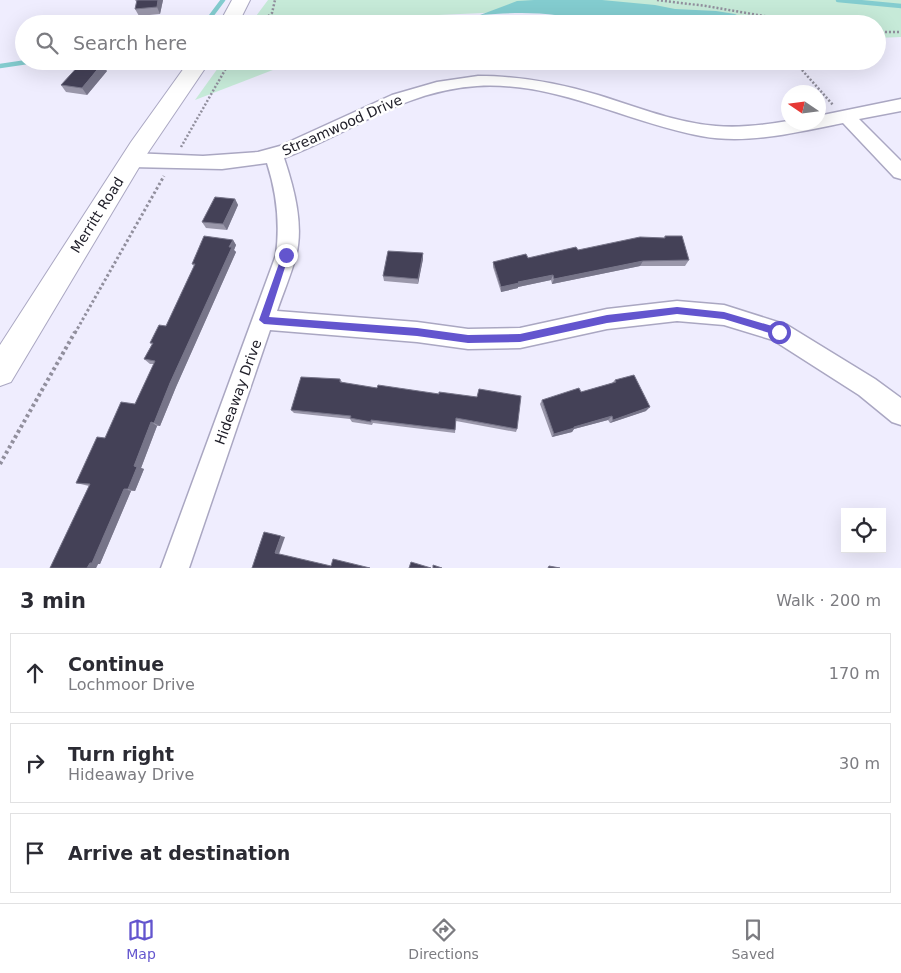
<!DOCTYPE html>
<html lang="en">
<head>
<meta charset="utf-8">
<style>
	:root { --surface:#fff; --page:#f7f7f7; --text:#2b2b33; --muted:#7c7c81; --line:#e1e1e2; --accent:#6355ce }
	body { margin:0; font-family:"DejaVu Sans",sans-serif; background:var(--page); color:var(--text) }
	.controls { position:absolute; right:15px; bottom:15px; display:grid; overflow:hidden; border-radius:0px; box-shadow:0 5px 20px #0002 }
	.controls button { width:45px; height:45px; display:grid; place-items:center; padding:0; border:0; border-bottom:1px solid var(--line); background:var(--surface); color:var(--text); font:25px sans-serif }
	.compass { position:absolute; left:781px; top:85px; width:45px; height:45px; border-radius:50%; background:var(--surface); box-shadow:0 5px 20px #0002; rotate:283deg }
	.stop { position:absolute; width:15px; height:15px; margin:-11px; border:4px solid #6355ce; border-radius:50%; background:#fff }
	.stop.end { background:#6355ce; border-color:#fff; box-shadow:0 1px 5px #0008 }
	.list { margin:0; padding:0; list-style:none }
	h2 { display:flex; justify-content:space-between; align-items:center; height:65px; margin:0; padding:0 20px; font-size:21px }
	h2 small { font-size:16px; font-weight:400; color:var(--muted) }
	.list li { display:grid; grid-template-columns:32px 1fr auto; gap:15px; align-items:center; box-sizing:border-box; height:80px; margin:0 10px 10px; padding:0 10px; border:1px solid var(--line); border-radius:0px }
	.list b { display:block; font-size:19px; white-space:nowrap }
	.list p { margin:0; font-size:16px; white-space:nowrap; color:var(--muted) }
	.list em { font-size:16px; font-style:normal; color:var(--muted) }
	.icon { flex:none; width:28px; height:28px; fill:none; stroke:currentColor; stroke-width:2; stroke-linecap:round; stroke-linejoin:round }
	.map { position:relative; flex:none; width:901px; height:568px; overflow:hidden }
	.search { position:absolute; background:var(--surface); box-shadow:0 5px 20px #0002; left:15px; right:15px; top:15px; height:55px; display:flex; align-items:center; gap:12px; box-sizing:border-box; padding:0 18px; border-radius:28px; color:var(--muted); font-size:19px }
	.sheet { height:335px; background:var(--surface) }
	nav { display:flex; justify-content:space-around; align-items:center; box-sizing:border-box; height:70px; border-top:1px solid var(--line); background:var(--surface); font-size:14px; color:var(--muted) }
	nav a { display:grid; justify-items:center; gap:2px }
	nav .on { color:var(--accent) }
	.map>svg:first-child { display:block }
	.green { fill:#c6ead8 }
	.water { fill:#83cccf }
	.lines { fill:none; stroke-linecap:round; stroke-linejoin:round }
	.stream { stroke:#83cccf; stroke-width:4.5 }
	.street-casing { stroke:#aaa7c2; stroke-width:3 }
	.secondary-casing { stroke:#aaa7c2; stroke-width:2 }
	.path-far2 { stroke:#918f9d; stroke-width:2.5; stroke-dasharray:2 2; stroke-linecap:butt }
	.path-far1 { stroke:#918f9d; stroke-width:3; stroke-dasharray:2.5 2.5; stroke-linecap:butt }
	.path { stroke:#918f9d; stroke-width:4; stroke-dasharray:3 3; stroke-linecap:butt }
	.street { fill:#fff; fill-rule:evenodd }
	.secondary { fill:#fff; fill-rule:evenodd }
	.wall { fill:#9a97aa }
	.shaded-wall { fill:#777589 }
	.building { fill:#444157; stroke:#777589 }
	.route { fill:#6355ce }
	.labels { text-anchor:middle; stroke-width:5; stroke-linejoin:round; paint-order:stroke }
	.street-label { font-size:14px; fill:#21202a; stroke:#fff }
</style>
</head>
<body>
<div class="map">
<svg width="901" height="568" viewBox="0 0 901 568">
	<rect width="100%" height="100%" fill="#efedfe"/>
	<g class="green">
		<polygon points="268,0 901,0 901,37 877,38 877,24 594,24 569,16 527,11 416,16 395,24 250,24"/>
		<polygon points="223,61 296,61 195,100"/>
	</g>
	<path class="water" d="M534 0H602L655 5 675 9 716 11 735 14 753 24H594C554 11 521 12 480 15L517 1Z"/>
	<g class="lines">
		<g class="stream">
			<polyline points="838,0 901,6"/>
			<polyline points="205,24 223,0"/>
			<polyline points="0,66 34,61"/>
		</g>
		<defs>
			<path id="street" d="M478 76C520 76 558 83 598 95 637 107 676 123 716 126 740 128 765 125 788 121V122H818V116L901 99V111L859 119 901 161V179L894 177 843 123C798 132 747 145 701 136 625 122 556 81 477 86 402 91 351 133 284 158 294 188 304 225 296 256 291 275 283 293 277 311L417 322 468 329 520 328 607 309 677 301 724 305 787 325 875 379 901 398V425L892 422 859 395 773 340 724 325 677 321 607 329 520 348 468 349 417 342 270 330 189 568H161L276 255C280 223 277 194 267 163L222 169 131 167 125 165 122 160 125 155 131 153 203 156 258 152 280 146 392 95 437 82Z"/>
			<g id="secondary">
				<polygon points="232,0 250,0 238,24 219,24"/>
				<polygon points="189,61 210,61 147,154 11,382 0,386 0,345 131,142"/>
			</g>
		</defs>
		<use href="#street" class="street-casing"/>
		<use href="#secondary" class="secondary-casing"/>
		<g class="path-far2">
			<polyline points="657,0 706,6 810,24"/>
			<polyline points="761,16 766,24"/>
			<polyline points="259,24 272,13 275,0"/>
			<polyline points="877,32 901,32"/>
			<polyline points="794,61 833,105"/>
			<polyline points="181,147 225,70 233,61"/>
		</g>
		<polyline class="path-far1" points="75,333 164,176"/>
		<polyline class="path" points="0,464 75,332"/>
		<use href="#street" class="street"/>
		<use href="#secondary" class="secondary"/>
	</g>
	<g class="wall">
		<polygon points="135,0 163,0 160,14 139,16 135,9 137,3"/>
		<polygon points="107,71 87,95 66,92 61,85"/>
		<polygon points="235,199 238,205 227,230 206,228 202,222"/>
		<polygon points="665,236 689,260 685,266 640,266 552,284 551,280 518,287 518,288 501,292 493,267 493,262 528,258 664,238"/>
		<polygon points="233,240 236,245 234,250 236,252 176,387 160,426 157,426 141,468 144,469 135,491 131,491 100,564 98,564 96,568 50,568 89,486 76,483 105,438 135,404 154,364 150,364 144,359 152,344 150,343 166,326 194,266 192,264"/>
		<polygon points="423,259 418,284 384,281 383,276"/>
		<polygon points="340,379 342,382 517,429 516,432 456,421 455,433 373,423 372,425 352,422 350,419 294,413 291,410"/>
		<polygon points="615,380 646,411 610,423 608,420 574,429 572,432 552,437 540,404 542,400 581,392 612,383"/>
	</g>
	<g class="shaded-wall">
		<polygon points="158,0 163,0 160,14 157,7"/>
		<polygon points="102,64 107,71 87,95 82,88"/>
		<polygon points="235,199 238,205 227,230 223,224"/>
		<polygon points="233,240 236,245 234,250 236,252 176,387 160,426 154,423 170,383"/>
		<polygon points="423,253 423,259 418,284 418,279"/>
		<polygon points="643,261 640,266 552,284 554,279"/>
		<polygon points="553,275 551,280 518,287 518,288 501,292 501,287 518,282"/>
		<polygon points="650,407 646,411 610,423 613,420"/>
		<polygon points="612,416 608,420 574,429 572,432 552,437 554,434 574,427"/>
		<polygon points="151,422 157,426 141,468 144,469 135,491 128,489 134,466"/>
		<polygon points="124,489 131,491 100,564 98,564 96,568 87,568"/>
		<polygon points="281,536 285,537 279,554 275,553"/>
	</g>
	<g class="building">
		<polygon points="137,0 158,0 157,7 135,9"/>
		<polygon points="82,62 102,64 82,88 61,85"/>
		<polygon points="215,197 235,199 223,224 202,222"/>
		<polygon points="204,236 233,240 229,247 232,247 170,383 154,423 151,422 134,466 137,467 128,489 124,489 92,563 90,563 87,568 50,568 90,484 76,483 97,437 105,438 121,402 135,404 155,361 144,359 153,343 150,343 159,325 166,326 195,264 192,264"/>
		<polygon points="665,236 682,236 689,260 643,261 554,279 553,275 518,282 519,283 501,287 493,262 526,254 528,258 576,247 578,250 640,237 665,238"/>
		<polygon points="388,251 423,253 418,279 383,276"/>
		<polygon points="634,375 650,407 613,420 612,416 574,427 574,428 554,434 542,400 579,388 581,392 616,382 615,380"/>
		<polygon points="301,377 340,379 340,382 377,388 378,385 439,394 439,392 477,397 479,389 521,396 517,429 456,418 455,430 371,420 371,422 350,418 351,416 291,410"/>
		<polygon points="264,532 281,536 275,553 331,566 333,559 370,568 252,568"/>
		<polygon points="411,562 431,568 409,568"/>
		<polygon points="433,565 442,568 433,568"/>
		<polygon points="549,566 560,568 548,568"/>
	</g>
	<polygon class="route" points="286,252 289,255 269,317 417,328 468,335 520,334 607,315 677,307 724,312 779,328 783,332 779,336 724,319 677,314 607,323 520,342 468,343 417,336 264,324 259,320 282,255"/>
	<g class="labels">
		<g class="street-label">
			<text transform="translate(342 125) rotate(-24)" y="5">Streamwood Drive</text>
			<text transform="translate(97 215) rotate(-58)" y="5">Merritt Road</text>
			<text transform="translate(238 392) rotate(-70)" y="5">Hideaway Drive</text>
		</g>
	</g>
</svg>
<div class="controls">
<button><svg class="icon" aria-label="locate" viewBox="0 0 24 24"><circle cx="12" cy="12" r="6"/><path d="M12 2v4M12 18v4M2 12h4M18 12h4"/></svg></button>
</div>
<svg class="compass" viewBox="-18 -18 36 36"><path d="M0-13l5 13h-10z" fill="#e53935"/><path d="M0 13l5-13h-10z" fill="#7c7c81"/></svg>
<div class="stop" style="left:779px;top:332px"></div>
<div class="stop end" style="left:286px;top:255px"></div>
<div class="search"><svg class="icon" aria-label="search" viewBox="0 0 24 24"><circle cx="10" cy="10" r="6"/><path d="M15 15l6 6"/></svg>Search here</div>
</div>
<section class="sheet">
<h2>3 min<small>Walk · 200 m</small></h2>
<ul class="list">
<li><svg class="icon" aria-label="ahead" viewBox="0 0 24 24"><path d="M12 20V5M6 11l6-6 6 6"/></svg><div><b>Continue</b><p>Lochmoor Drive</p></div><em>170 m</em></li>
<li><svg class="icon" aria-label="right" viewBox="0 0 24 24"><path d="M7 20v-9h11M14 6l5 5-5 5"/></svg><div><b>Turn right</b><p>Hideaway Drive</p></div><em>30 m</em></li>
<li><svg class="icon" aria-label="arrive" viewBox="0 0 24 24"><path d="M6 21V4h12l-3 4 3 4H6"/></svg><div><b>Arrive at destination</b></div></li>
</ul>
</section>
<nav>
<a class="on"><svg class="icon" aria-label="map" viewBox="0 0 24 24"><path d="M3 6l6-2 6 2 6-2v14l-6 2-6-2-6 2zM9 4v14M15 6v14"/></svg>Map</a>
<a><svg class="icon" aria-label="directions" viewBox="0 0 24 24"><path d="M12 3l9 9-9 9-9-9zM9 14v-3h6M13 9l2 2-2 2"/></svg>Directions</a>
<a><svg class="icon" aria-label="saved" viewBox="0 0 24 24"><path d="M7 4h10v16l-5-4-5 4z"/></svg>Saved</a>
</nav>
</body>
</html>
